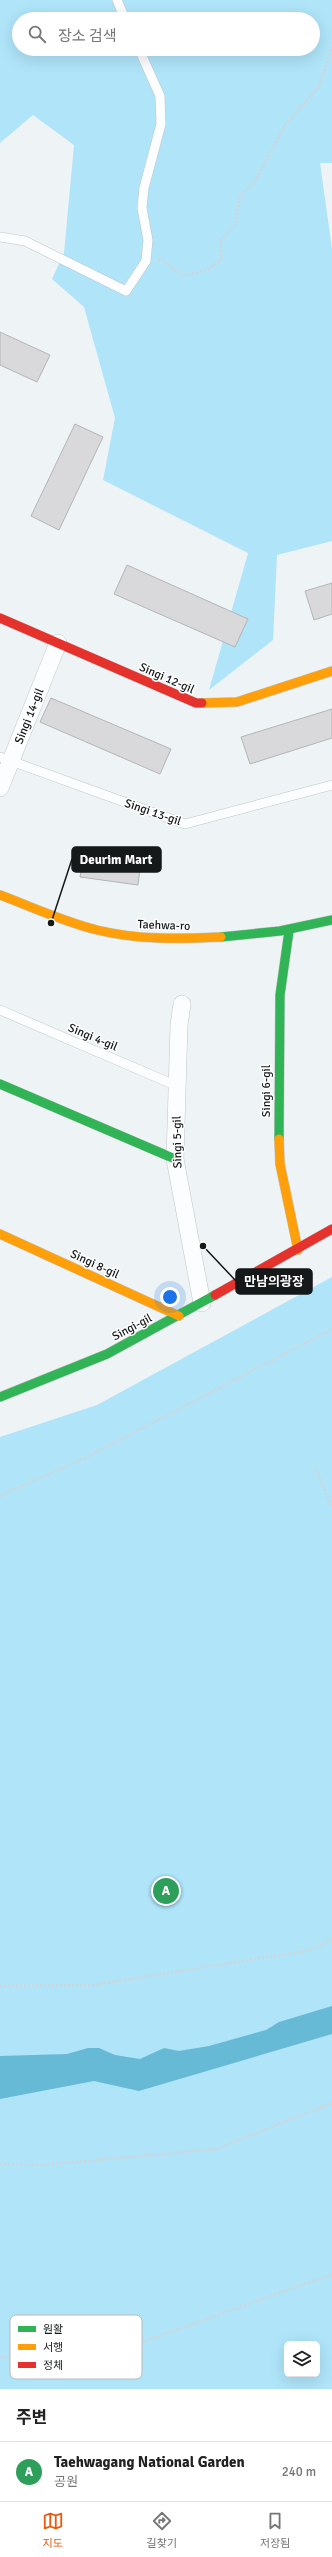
<!DOCTYPE html>
<html lang="ko">
<head>
<meta charset="utf-8">
<style>
	:root { --surface:#fff; --page:#f6f6f6; --text:#222; --muted:#767676; --line:#e0e0e0; --accent:#ea580c }
	body { margin:0; font-family:Signika,"Noto Sans KR",sans-serif; background:var(--page); color:var(--text) }
	.controls { position:absolute; right:12px; bottom:12px; display:grid; overflow:hidden; border-radius:6px; box-shadow:0 4px 16px #0002 }
	.controls button { width:36px; height:36px; display:grid; place-items:center; padding:0; border:0; border-bottom:1px solid var(--line); background:var(--surface); color:var(--text); font:20px sans-serif }
	.you { position:absolute; left:170px; top:1297px; width:14px; height:14px; margin:-10px; border:3px solid #fff; border-radius:50%; background:#1a73e8; box-shadow:0 0 0 6px #1a73e833 }
	.badge { display:grid; place-items:center; width:26px; height:26px; border-radius:50%; background:var(--accent); color:#fff; font-size:13px; font-weight:700 }
	.pin { position:absolute; translate:-50% -50%; border:2px solid #fff; box-shadow:0 1px 4px #0006 }
	.list { margin:0; padding:0; list-style:none }
	h2 { display:flex; justify-content:space-between; align-items:center; height:52px; margin:0; padding:0 16px; font-size:17px }
	h2 small { font-size:13px; font-weight:400; color:var(--muted) }
	.list li { display:grid; grid-template-columns:26px 1fr auto; gap:12px; align-items:center; box-sizing:border-box; height:60px; padding:0 16px; border-top:1px solid var(--line) }
	.list b { display:block; font-size:15px; white-space:nowrap }
	.list p { margin:0; font-size:13px; white-space:nowrap; color:var(--muted) }
	.list em { font-size:13px; font-style:normal; color:var(--muted) }
	.icon { flex:none; width:22px; height:22px; fill:none; stroke:currentColor; stroke-width:2; stroke-linecap:round; stroke-linejoin:round }
	.map { position:relative; flex:none; width:332px; height:2389px; overflow:hidden }
	.search { position:absolute; background:var(--surface); box-shadow:0 4px 16px #0002; left:12px; right:12px; top:12px; height:44px; display:flex; align-items:center; gap:10px; box-sizing:border-box; padding:0 14px; border-radius:22px; color:var(--muted); font-size:15px }
	.sheet { height:112px; background:var(--surface) }
	nav { display:flex; justify-content:space-around; align-items:center; box-sizing:border-box; height:56px; border-top:1px solid var(--line); background:var(--surface); font-size:11px; color:var(--muted) }
	nav a { display:grid; justify-items:center; gap:2px }
	nav .on { color:var(--accent) }
	.map>svg:first-child { display:block }
	.green { fill:#afe4f9; fill-rule:evenodd }
	.water { fill:#67bad6 }
	.building { fill:#d9d9db; stroke:#b4b5b7 }
	.lines { fill:none; stroke-linecap:round; stroke-linejoin:round }
	.lane-casing { stroke:#c2c6c8; stroke-width:10 }
	.street-casing { stroke:#c2c6c8; stroke-width:18 }
	.fast-casing { stroke:#c2c6c8; stroke-width:10 }
	.slow-casing { stroke:#c2c6c8; stroke-width:10 }
	.jam-casing { stroke:#c2c6c8; stroke-width:10 }
	.path { stroke:#d3d4d6; stroke-width:2.5; stroke-dasharray:2 2; stroke-linecap:butt }
	.lane { stroke:#fcfdfe; stroke-width:9 }
	.street { stroke:#fcfdfe; stroke-width:17 }
	.fast { stroke:#30b455; stroke-width:9 }
	.slow { stroke:#ff9f0a; stroke-width:9 }
	.jam { stroke:#e5322d; stroke-width:9 }
	.labels { text-anchor:middle; stroke-width:3; stroke-linejoin:round; paint-order:stroke }
	.street-label { font-size:12px; fill:#15191a; stroke:#fff }
	.key { fill:#fff; stroke:#b9baba; stroke-width:1 }
	.key-label { font-size:11px; fill:#15191a }
	.leader { fill:none; stroke:#15191a; stroke-width:1.5 }
	.callout-dot { fill:#15191a; stroke:#fff; stroke-width:1.5 }
	.callout { fill:#15191a; stroke:#15191a; stroke-width:1.5 }
	.callout-label { font-size:13px; text-anchor:middle; font-weight:bold; fill:#fff }
</style>
</head>
<body>
<div class="map">
<svg width="332" height="2389" viewBox="0 0 332 2389">
	<rect width="100%" height="100%" fill="#eef3f6"/>
	<g class="green">
		<path d="M0 0H332V163H320L332 249V541L277 555 273 640 209 690 248 553 103 480 115 418 84 307 52 279 64 253 74 145 33 115 0 143ZM19 19H313V49H19Z"/>
		<path d="M332 1277V2389H0V1437L97 1405ZM287 2344H317V2374H287Z"/>
	</g>
	<polygon class="water" points="332,2006 332,2034 139,2091 94,2081 0,2099 0,2056 67,2054 88,2048 99,2048 115,2055 140,2059 164,2048 179,2051 209,2046 266,2030 279,2022"/>
	<g class="building">
		<polygon points="0,332 50,355 37,382 0,365"/>
		<polygon points="75,424 103,437 59,530 31,516"/>
		<polygon points="127,565 248,619 235,647 114,594"/>
		<polygon points="332,583 332,614 314,620 305,591"/>
		<polygon points="51,698 171,749 160,774 40,722"/>
		<polygon points="332,709 332,738 250,764 241,737"/>
		<polygon points="84,852 141,860 138,885 80,877"/>
	</g>
	<g class="lines">
		<defs>
			<g id="lane">
				<polyline points="117,0 125,19"/>
				<polyline points="0,237 25,241 126,291 146,261 148,240 142,208 144,188 161,124 160,96 139,49"/>
				<polyline points="0,757 185,824 332,785"/>
				<polyline points="0,1010 177,1086"/>
			</g>
			<g id="street">
				<polyline points="0,788 58,643"/>
				<polyline points="182,1004 179,1025 175,1159 202,1303"/>
			</g>
			<g id="fast">
				<polyline points="221,937 280,931 332,920"/>
				<polyline points="0,1084 175,1159"/>
				<polyline points="279,1139 280,995 289,931"/>
				<polyline points="0,1397 107,1354 215,1295"/>
			</g>
			<g id="slow">
				<polyline points="202,703 237,702 332,671"/>
				<path d="M0 895C32 907 64 922 97 930 138 940 180 939 221 937"/>
				<polyline points="279,1139 280,1164 298,1250"/>
				<polyline points="0,1234 179,1316"/>
			</g>
			<g id="jam">
				<polyline points="0,618 196,703 202,703"/>
				<polyline points="215,1295 332,1229"/>
			</g>
		</defs>
		<use href="#lane" class="lane-casing"/>
		<use href="#street" class="street-casing"/>
		<use href="#fast" class="fast-casing"/>
		<use href="#slow" class="slow-casing"/>
		<use href="#jam" class="jam-casing"/>
		<g class="path">
			<polyline points="158,260 162,260 183,276 209,269 222,258 220,241 235,226 240,196 254,183 285,125 318,88 332,47"/>
			<polyline points="315,1467 332,1507"/>
			<polyline points="0,1496 87,1457 332,1329"/>
			<polyline points="0,1986 93,1985 312,1950 332,1939"/>
			<polyline points="0,2164 42,2165 216,2149 332,2103"/>
			<polyline points="0,2357 120,2350 332,2274"/>
		</g>
		<use href="#lane" class="lane"/>
		<use href="#street" class="street"/>
		<use href="#fast" class="fast"/>
		<use href="#slow" class="slow"/>
		<use href="#jam" class="jam"/>
	</g>
	<g class="labels">
		<g class="street-label">
			<text transform="translate(167 678) rotate(24)" y="4">Singi 12-gil</text>
			<text transform="translate(29 716) rotate(-68)" y="4">Singi 14-gil</text>
			<text transform="translate(153 812) rotate(19)" y="4">Singi 13-gil</text>
			<text transform="translate(164 925) rotate(2)" y="4">Taehwa-ro</text>
			<text transform="translate(93 1037) rotate(23)" y="4">Singi 4-gil</text>
			<text transform="translate(266 1091) rotate(-90)" y="4">Singi 6-gil</text>
			<text transform="translate(177 1142) rotate(-91)" y="4">Singi 5-gil</text>
			<text transform="translate(95 1264) rotate(25)" y="4">Singi 8-gil</text>
			<text transform="translate(132 1327) rotate(-28)" y="4">Singi-gil</text>
		</g>
	</g>
	<rect x="10" y="2315" width="132" height="64" rx="6" class="key"/>
	<rect x="18" y="2326" width="18" height="6" fill="#30b455"/>
	<rect x="18" y="2344" width="18" height="6" fill="#ff9f0a"/>
	<rect x="18" y="2362" width="18" height="6" fill="#e5322d"/>
	<g class="key-label">
		<text x="43" y="2333">원활</text>
		<text x="43" y="2351">서행</text>
		<text x="43" y="2369">정체</text>
	</g>
	<path class="leader" d="M51 923L72 859M203 1246L236 1281"/>
	<g class="callout-dot">
		<circle cx="51" cy="923" r="4"/>
		<circle cx="203" cy="1246" r="4"/>
	</g>
	<g class="callout">
		<rect x="72" y="847" width="89" height="25" rx="4"/>
		<rect x="236" y="1269" width="76" height="25" rx="4"/>
	</g>
	<g class="callout-label">
		<text x="116" y="864">Deurim Mart</text>
		<text x="274" y="1286">만남의광장</text>
	</g>
</svg>
<div class="controls">
<button><svg class="icon" aria-label="layers" viewBox="0 0 24 24"><path d="M12 4l9 5-9 5-9-5zM3 14l9 5 9-5"/></svg></button>
</div>
<div class="you"></div>
<div class="pin badge" style="left:166px;top:1891px;background:#2e9e5b">A</div>
<div class="search"><svg class="icon" aria-label="search" viewBox="0 0 24 24"><circle cx="10" cy="10" r="6"/><path d="M15 15l6 6"/></svg>장소 검색</div>
</div>
<section class="sheet">
<h2>주변<small></small></h2>
<ul class="list">
<li><span class="badge" style="background:#2e9e5b">A</span><div><b>Taehwagang National Garden</b><p>공원</p></div><em>240 m</em></li>
</ul>
</section>
<nav>
<a class="on"><svg class="icon" aria-label="map" viewBox="0 0 24 24"><path d="M3 6l6-2 6 2 6-2v14l-6 2-6-2-6 2zM9 4v14M15 6v14"/></svg>지도</a>
<a><svg class="icon" aria-label="directions" viewBox="0 0 24 24"><path d="M12 3l9 9-9 9-9-9zM9 14v-3h6M13 9l2 2-2 2"/></svg>길찾기</a>
<a><svg class="icon" aria-label="saved" viewBox="0 0 24 24"><path d="M7 4h10v16l-5-4-5 4z"/></svg>저장됨</a>
</nav>
</body>
</html>
